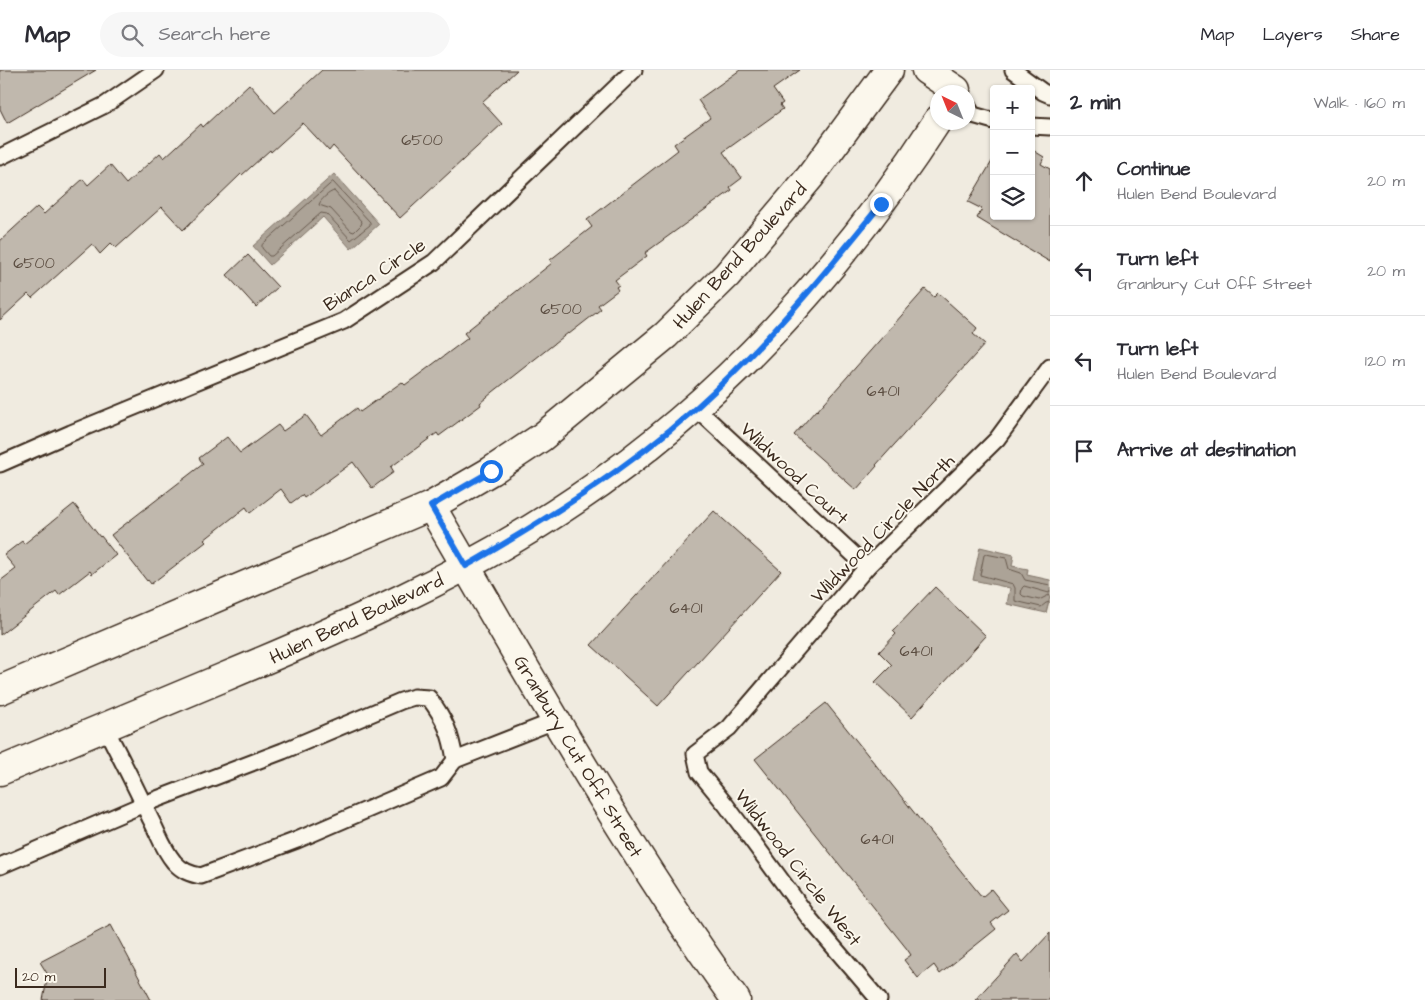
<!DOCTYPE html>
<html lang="en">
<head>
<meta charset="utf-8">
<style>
	:root { --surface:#fff; --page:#f7f7f7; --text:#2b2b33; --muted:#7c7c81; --line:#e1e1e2 }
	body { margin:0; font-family:"Architects Daughter",sans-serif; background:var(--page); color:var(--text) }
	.controls { position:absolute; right:15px; top:15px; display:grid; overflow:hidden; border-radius:5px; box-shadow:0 1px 4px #0004 }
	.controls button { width:45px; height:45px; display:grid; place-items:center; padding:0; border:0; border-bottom:1px solid var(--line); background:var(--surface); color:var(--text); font:25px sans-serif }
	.compass { position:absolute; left:930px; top:15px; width:45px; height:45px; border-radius:50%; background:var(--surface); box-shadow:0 1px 4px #0004; rotate:317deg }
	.scale { position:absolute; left:15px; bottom:12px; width:91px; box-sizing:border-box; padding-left:5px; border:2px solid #3b2a1e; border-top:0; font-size:14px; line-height:18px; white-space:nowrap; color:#3b2a1e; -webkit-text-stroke:4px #fbf7ec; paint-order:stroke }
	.stop { position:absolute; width:15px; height:15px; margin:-11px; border:4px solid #1a73e8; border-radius:50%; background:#fff }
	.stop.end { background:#1a73e8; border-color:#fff; box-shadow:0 1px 5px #0008 }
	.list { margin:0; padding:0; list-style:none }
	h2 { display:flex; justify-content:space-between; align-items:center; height:65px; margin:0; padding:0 20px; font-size:21px }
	h2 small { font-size:16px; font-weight:400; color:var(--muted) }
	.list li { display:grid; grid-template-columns:32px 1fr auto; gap:15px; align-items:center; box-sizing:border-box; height:90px; padding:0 20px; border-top:1px solid var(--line) }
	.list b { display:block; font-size:19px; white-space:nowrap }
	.list p { margin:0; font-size:16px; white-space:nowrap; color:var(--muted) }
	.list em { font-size:16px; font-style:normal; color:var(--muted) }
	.icon { flex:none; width:28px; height:28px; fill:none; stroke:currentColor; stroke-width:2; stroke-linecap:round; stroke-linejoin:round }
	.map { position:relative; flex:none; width:1050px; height:930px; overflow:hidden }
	header { display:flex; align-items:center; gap:30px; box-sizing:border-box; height:70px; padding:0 25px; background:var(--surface); border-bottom:1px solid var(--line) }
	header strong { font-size:24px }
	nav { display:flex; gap:28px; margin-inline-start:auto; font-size:18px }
	.search { width:350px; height:45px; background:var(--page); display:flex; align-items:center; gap:12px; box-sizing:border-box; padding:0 18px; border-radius:28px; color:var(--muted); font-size:19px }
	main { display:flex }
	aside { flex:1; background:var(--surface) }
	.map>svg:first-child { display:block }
	.water { fill:#aca397; stroke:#7f7367 }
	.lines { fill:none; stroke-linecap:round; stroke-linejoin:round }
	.shore { stroke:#685a4e; stroke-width:1 }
	.building { fill:#c0b8ad; stroke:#3b2a1e }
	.service-casing { stroke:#3b2a1e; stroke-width:19 }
	.minor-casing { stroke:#3b2a1e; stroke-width:31 }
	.tertiary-casing { stroke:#3b2a1e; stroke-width:31 }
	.service { stroke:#fbf7ec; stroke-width:15 }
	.minor { stroke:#fbf7ec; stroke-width:28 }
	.tertiary { stroke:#fbf7ec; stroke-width:28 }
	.route { stroke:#1a73e8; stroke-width:6 }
	.labels { text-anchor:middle; stroke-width:4; stroke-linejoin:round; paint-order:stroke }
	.number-label { font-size:16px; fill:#5c4e42 }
	.street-label { font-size:19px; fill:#3b2a1e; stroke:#fbf7ec }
</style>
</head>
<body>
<header>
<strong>Map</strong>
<div class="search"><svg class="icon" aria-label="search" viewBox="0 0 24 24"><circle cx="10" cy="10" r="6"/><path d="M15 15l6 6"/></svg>Search here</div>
<nav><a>Map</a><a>Layers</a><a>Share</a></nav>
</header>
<main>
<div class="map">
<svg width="1050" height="930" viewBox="0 0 1050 930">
	<rect width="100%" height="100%" fill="#f0ebe0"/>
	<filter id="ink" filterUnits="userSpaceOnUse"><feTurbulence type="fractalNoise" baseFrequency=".02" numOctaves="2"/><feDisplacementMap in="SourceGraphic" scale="10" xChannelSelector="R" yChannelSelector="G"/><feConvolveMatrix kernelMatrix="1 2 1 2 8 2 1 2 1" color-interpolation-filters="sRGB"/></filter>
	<g filter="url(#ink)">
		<g class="water">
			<polygon points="334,104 379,154 351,179 323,147 270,195 253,176"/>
			<polygon points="980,477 1014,485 1012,496 1028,499 1027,505 1050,510 1050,527 1046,543 1007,534 1010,518 973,510"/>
		</g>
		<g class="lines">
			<g class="shore">
				<polygon points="333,112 370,152 370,155 351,170 327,144 321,143 272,186 269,186 262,178 262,175"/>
				<path d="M334 121 362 152 361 155 354 162 351 161 331 139 319 135C320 130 329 122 334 121Z"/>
				<polyline points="1050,515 1025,510 1021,503 1009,499 1006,488 986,484 984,485 980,505 1013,514 1015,518 1015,531 1041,537 1046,533 1050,532"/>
				<polyline points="1050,521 1049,523 1024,516 1022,518 1021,524 1023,526 1039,530 1049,525 1050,526"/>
			</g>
		</g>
		<g class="building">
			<polygon points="0,0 96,0 7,53 0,39"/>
			<polygon points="322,0 517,0 482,32 502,54 400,148 333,76 329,81 303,53 271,82 270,80 242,105 241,104 183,160 162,137 116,178 111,173 100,184 92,174 32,228 28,224 0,250 0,171 37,137 44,144 83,109 88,115 110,95 126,114 160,83 164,88 201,54 203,57 249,14 275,43"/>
			<polygon points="740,0 800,0 773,19 783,33 780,35 783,39 723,82 742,108 730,117 732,120 645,183 647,186 615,210 619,215 616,217 618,220 598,235 601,239 569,264 568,263 493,322 480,333 481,335 439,366 437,363 391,397 394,402 372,418 353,392 304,428 302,425 291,433 281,419 250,443 246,437 204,470 206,472 151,514 148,510 147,511 111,465 203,394 199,388 227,367 240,383 278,355 283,361 306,345 321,365 357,338 360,342 402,312 405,315 468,268 464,263 552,193 550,190 592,157 587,150 678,80 674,74 710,48 698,30"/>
			<polygon points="1031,79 1044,87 1041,94 1050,99 1050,192 977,148 982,139 968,132 994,88 994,146 1031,146"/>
			<polygon points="248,185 278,217 256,237 227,205"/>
			<polygon points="925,219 934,227 938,223 977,258 973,264 985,274 876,395 877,396 856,420 794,365 816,340 817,341"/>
			<polygon points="74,434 100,467 101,466 116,485 92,504 90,501 59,525 56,521 0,565 0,511 16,499 4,485 22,471 24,474"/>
			<polygon points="714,441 781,501 658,636 591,575"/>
			<polygon points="935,517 986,566 912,647 875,612 892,595 879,582 896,564 893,561"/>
			<polygon points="826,633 982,827 991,819 1008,840 991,853 996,859 940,904 934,895 918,908 904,890 911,885 907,879 755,689"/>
			<polygon points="111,855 151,930 43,930 48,905 40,892"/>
			<polygon points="1050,863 1050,930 975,930 1017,884 1023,892"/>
		</g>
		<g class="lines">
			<defs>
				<g id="service">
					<polyline points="1013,0 1043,22 1050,25"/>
					<polyline points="968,37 973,45 994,51"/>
					<polyline points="1031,56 1050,57"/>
					<polyline points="0,87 105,35 156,0"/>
					<polyline points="696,338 867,497"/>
					<polyline points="0,394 71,363 344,251 434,192 634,0"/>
					<polyline points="455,690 557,650"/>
					<path d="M0 796 144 734 283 681 401 631 414 627 429 628C445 649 451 664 455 690L441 708 297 770 201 806C190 804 182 801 174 792 163 779 158 763 150 748 136 717 120 687 105 657"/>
					<polyline points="879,930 809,848 726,735 699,702 695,684 729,658 867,497 997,369 1050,297"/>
				</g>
				<path id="minor" d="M431 436C528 603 623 773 736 930"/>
				<g id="tertiary">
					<polyline points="926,0 956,20"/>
					<polyline points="0,620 431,436 491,401 542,367 666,265 727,205 810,107 889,0"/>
					<path d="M0 701C74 670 148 639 222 608 344 557 467 504 577 429 722 331 843 198 938 50"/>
				</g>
			</defs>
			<use href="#service" class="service-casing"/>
			<use href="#minor" class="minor-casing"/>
			<use href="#tertiary" class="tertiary-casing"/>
			<use href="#service" class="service"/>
			<use href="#minor" class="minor"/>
			<use href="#tertiary" class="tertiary"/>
		</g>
	</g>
	<g class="lines" filter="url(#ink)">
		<path class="route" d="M491 401 431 436 466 496C547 449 626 400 696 338 764 277 824 205 881 134"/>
	</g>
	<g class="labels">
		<g class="number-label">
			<text x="422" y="75">6500</text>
			<text x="34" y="198">6500</text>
			<text x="561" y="244">6500</text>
			<text x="883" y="326">6401</text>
			<text x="686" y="543">6401</text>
			<text x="916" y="586">6401</text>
			<text x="877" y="774">6401</text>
		</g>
		<g class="street-label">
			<text transform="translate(739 185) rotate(-48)" y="7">Hulen Bend Boulevard</text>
			<text transform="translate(374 204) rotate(-33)" y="7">Bianca Circle</text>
			<text transform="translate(795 403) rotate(43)" y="7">Wildwood Court</text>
			<text transform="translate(882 458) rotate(-46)" y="7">Wildwood Circle North</text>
			<text transform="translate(356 548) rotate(-25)" y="7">Hulen Bend Boulevard</text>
			<text transform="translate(579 686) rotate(59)" y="7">Granbury Cut Off Street</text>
			<text transform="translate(799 797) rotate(52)" y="7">Wildwood Circle West</text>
		</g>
	</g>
</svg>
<div class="controls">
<button>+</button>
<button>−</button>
<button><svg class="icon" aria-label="layers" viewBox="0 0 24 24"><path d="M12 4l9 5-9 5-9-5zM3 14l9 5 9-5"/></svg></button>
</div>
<svg class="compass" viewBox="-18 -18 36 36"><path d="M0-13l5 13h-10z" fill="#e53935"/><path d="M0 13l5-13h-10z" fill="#7c7c81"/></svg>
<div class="scale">20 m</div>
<div class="stop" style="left:491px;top:401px"></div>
<div class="stop end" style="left:881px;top:134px"></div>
</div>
<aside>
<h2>2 min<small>Walk · 160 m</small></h2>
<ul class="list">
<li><svg class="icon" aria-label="ahead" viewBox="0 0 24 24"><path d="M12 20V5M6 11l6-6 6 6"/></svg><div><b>Continue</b><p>Hulen Bend Boulevard</p></div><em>20 m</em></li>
<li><svg class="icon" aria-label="left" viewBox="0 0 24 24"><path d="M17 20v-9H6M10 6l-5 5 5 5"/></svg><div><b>Turn left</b><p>Granbury Cut Off Street</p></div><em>20 m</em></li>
<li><svg class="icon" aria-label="left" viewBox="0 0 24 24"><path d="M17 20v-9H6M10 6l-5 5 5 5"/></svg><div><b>Turn left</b><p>Hulen Bend Boulevard</p></div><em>120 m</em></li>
<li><svg class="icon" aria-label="arrive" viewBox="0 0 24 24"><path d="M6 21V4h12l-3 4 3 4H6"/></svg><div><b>Arrive at destination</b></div></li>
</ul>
</aside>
</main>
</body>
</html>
